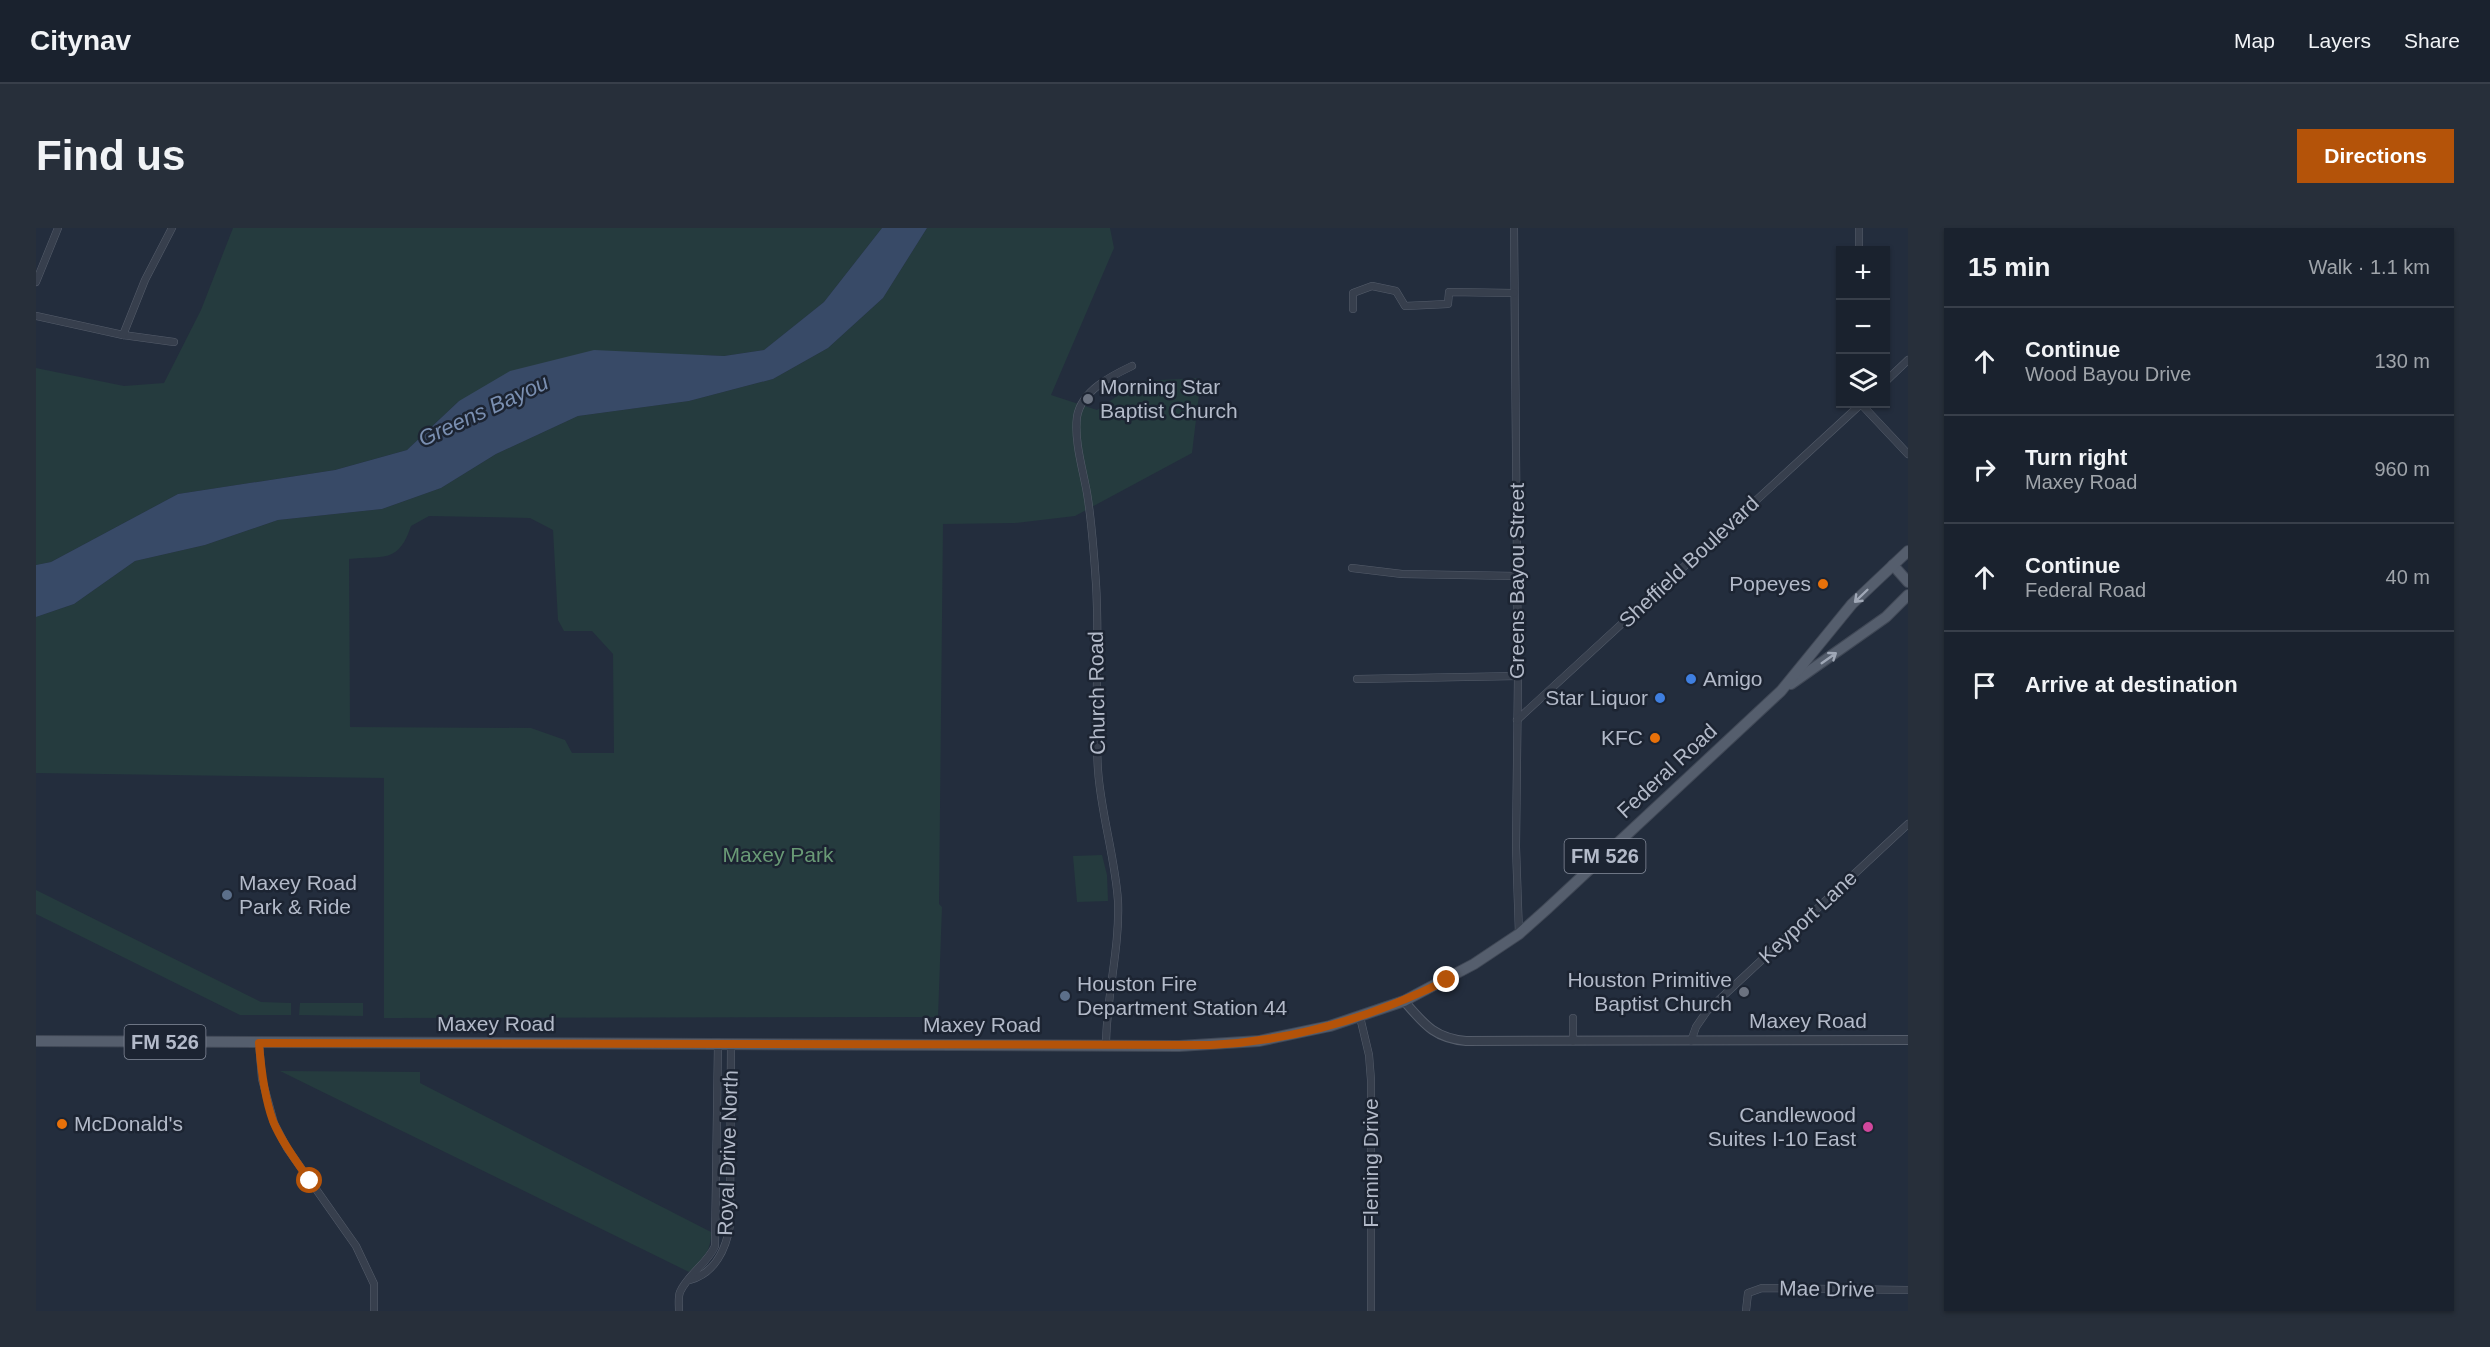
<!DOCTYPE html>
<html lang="en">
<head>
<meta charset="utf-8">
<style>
	:root { --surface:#1a222e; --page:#272f3a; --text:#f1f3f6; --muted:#9fa4aa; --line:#383f4a; --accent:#b45309 }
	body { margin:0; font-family:Arial,sans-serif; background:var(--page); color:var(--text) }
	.controls { position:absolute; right:18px; top:18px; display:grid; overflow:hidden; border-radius:0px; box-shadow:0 2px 4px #0004 }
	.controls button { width:54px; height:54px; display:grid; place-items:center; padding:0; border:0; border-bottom:2px solid var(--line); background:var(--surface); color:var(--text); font:30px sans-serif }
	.stop { position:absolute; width:18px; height:18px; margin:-14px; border:4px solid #b45309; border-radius:50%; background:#fff }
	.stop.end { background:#b45309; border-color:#fff; box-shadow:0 2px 6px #0008 }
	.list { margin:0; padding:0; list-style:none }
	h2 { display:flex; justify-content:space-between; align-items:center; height:78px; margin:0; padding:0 24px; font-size:26px }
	h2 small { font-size:20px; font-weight:400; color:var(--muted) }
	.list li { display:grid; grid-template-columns:39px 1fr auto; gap:18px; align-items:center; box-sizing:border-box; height:108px; padding:0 24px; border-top:2px solid var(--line) }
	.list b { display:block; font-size:22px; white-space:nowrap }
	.list p { margin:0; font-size:20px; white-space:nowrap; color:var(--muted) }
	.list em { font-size:20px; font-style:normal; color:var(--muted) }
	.icon { flex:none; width:33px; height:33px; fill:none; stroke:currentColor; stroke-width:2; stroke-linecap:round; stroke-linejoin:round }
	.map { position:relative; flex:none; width:1872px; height:1083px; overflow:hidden; border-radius:0px }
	header { display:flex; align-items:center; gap:36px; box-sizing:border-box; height:84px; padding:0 30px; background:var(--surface); border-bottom:2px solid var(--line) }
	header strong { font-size:28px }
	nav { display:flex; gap:33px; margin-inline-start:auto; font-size:21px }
	.intro { display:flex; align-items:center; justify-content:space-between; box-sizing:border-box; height:144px; padding:0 36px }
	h1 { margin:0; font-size:42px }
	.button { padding:15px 27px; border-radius:0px; background:var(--accent); color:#fff; font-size:21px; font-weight:700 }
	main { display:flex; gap:36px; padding:0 36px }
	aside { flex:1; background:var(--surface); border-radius:0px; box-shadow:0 2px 4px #0004 }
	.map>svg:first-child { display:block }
	.green { fill:#253b3e; fill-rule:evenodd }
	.water { fill:#384a67 }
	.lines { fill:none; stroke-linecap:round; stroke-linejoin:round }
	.minor-casing { stroke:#555d6b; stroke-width:8 }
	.tertiary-casing { stroke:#555d6b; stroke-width:10 }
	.primary-casing { stroke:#404856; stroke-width:12 }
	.minor { stroke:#373f4d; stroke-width:7 }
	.tertiary { stroke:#373f4d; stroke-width:8 }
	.primary { stroke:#555e6d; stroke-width:10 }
	.oneway { stroke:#a0a8b7 }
	.route { stroke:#b45309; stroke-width:8 }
	.worship-dot { fill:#6b7280; stroke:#1c2432; stroke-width:2 }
	.food-dot { fill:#e8710a; stroke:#1c2432; stroke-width:2 }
	.shop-dot { fill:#3f7fe0; stroke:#1c2432; stroke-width:2 }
	.service-dot { fill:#5c6f8a; stroke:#1c2432; stroke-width:2 }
	.hotel-dot { fill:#d1479c; stroke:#1c2432; stroke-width:2 }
	.labels { text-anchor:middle; stroke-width:5; stroke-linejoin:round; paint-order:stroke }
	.shield { fill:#1c2432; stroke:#868d9c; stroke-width:1.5 }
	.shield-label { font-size:20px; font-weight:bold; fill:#b3bac9 }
	.poi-label { font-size:21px; fill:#b3bac9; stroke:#1c2432; text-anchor:start }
	.street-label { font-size:21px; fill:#b3bac9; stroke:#1c2432 }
	.park-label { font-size:21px; fill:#699a76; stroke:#1c2432 }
	.water-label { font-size:22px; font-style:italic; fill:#7a8fb1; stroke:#1c2432 }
</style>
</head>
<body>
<header>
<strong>Citynav</strong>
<nav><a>Map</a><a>Layers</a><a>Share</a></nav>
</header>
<div class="intro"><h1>Find us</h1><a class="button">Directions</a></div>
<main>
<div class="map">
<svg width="1872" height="1083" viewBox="0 0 1872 1083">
	<rect width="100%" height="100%" fill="#232d3d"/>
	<g class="green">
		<polygon points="197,0 846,0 788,74 728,122 688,128 669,127 423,173 371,222 299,242 142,266 15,334 0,337 0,140 88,158 128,155 165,82"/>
		<path d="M891 0H1074L1078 20 1015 167 1061 182 1103 153 1165 150 1156 225 1039 288 979 295 907 296 903 676 906 679 902 789 348 790V550L0 545V389L38 376 99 333 169 317 242 292 346 281 405 260 460 226 542 188 653 173 737 151 792 120 847 70ZM393 288 494 290 517 302 522 392 528 403H556L577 426 578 525H536L529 512 495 500 314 499 313 331C346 327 362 337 375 298Z"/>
		<polygon points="1066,627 1071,647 1072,673 1041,674 1037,628"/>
		<polygon points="0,662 225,774 255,775 255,787 204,787 0,686"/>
		<polygon points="264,775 327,775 327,788 263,787"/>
		<path d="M244 843 384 844V855L675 1004C675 1024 667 1032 653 1044Z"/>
	</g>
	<polygon class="water" points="846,0 891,0 847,70 792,120 737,151 653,173 542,188 460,226 405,260 346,281 242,292 169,317 99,333 38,376 0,389 0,337 15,334 142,266 299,242 371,222 423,173 474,143 558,122 688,128 728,122 788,74"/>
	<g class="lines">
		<defs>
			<g id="minor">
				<polyline points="1478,0 1482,448 1480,619 1483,706"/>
				<polyline points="1823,0 1823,22"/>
				<polyline points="0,54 22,0"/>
				<polyline points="1317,81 1317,65 1336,58 1360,63 1369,78 1412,76 1413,64 1478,65"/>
				<polyline points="0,88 87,107 138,114"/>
				<polyline points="87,107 109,52 136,0"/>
				<polyline points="1850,153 1872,132"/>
				<polyline points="1825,176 1872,226"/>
				<polyline points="1316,340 1366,346 1481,348"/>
				<polyline points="1321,451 1482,448"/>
				<polyline points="1481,492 1825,176"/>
				<polyline points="1324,789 1333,827 1335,852 1335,1083"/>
				<polyline points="1537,813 1537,790"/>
				<polyline points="1655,813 1660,799 1671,783 1872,596"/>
				<polyline points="223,815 226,851 238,895 251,920 320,1018 338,1056 338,1083"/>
				<path d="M1070 818C1070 769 1084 721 1082 673 1079 629 1065 586 1062 542 1058 480 1064 418 1060 356 1058 326 1056 295 1051 265 1047 242 1038 213 1041 189 1045 163 1075 148 1096 138"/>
				<path d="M654 1052C679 1045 690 1021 694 997L695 816"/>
				<path d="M643 1083C643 1077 642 1069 644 1064 652 1046 671 1036 679 1018L682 816"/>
				<polyline points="1710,1083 1712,1065 1726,1060 1872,1062"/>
			</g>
			<path id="tertiary" d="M1368 773C1388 796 1398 810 1430 813L1872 812"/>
			<g id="primary">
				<polyline points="1857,337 1872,354"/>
				<polyline points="1755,456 1850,389 1872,367"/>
				<polyline points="0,813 1143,818 1223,813 1294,798 1368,773 1438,736 1483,706 1511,681 1745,463 1816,376 1872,323"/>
			</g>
		</defs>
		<use href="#minor" class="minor-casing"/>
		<use href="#tertiary" class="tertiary-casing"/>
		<use href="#primary" class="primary-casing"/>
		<use href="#minor" class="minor"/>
		<use href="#tertiary" class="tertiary"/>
		<use href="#primary" class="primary"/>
	</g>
	<defs><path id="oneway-shaft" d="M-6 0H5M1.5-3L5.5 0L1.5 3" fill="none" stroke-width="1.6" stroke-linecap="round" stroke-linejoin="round" transform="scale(1.5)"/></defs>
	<g class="oneway">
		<use href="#oneway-shaft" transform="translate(1825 368) rotate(136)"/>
		<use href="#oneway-shaft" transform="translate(1793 430) rotate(-35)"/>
	</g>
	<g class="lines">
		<path class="route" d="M274 953C261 934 246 915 237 893 228 868 225 841 223 815L1174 817C1257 813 1337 789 1411 752"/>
	</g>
	<g class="worship-dot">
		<circle cx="1052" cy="171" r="6"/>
		<circle cx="1708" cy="764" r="6"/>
	</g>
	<g class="food-dot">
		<circle cx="1787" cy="356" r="6"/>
		<circle cx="1619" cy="510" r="6"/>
		<circle cx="26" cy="896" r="6"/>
	</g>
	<g class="shop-dot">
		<circle cx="1655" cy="451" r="6"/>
		<circle cx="1624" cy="470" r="6"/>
	</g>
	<g class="service-dot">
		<circle cx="191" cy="667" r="6"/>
		<circle cx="1029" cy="768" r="6"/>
	</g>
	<circle class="hotel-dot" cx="1832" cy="899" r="6"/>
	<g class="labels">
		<g class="shield">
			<rect x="1528.5" y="611" width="81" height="34" rx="4.5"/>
			<rect x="88.5" y="797" width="81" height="34" rx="4.5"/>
		</g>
		<g class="shield-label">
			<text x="1569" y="635">FM 526</text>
			<text x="129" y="821">FM 526</text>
		</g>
		<g class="poi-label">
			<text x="1064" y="166">Morning Star<tspan x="1064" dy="24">Baptist Church</tspan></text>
			<text x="1775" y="363" text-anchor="end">Popeyes</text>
			<text x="1667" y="458">Amigo</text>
			<text x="1612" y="477" text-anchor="end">Star Liquor</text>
			<text x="1607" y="517" text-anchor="end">KFC</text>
			<text x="203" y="662">Maxey Road<tspan x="203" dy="24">Park &amp; Ride</tspan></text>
			<text x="1696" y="759" text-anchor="end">Houston Primitive<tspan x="1696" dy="24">Baptist Church</tspan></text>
			<text x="1041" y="763">Houston Fire<tspan x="1041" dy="24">Department Station 44</tspan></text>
			<text x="1820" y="894" text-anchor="end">Candlewood<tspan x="1820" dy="24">Suites I-10 East</tspan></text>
			<text x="38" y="903">McDonald's</text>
		</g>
		<g class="street-label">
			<text transform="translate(1653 334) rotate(-43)" y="7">Sheffield Boulevard</text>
			<text transform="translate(1481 353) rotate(-90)" y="7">Greens Bayou Street</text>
			<text transform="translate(1061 465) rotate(-91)" y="7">Church Road</text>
			<text transform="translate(1631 543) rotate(-43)" y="7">Federal Road</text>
			<text transform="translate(1772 689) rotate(-43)" y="7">Keyport Lane</text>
			<text x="1772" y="800">Maxey Road</text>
			<text x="460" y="803">Maxey Road</text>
			<text x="946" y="804">Maxey Road</text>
			<text transform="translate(692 925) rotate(-88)" y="7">Royal Drive North</text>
			<text transform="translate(1335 935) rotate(-90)" y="7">Fleming Drive</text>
			<text transform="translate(1791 1061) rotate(1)" y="7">Mae Drive</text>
		</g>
		<g class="park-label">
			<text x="742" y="634">Maxey Park</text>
		</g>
		<g class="water-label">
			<text transform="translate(447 182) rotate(-25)" y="8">Greens Bayou</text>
		</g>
	</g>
</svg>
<div class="controls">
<button>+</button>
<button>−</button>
<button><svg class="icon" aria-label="layers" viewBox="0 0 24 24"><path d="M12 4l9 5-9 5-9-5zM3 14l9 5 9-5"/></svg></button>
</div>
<div class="stop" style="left:274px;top:953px"></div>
<div class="stop end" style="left:1411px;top:752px"></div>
</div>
<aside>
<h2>15 min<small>Walk · 1.1 km</small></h2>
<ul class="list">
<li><svg class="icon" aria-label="ahead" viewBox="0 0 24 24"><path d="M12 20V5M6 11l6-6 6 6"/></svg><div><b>Continue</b><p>Wood Bayou Drive</p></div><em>130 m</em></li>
<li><svg class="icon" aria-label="right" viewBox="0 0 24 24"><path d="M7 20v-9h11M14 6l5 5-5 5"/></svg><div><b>Turn right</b><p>Maxey Road</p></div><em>960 m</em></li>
<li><svg class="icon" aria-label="ahead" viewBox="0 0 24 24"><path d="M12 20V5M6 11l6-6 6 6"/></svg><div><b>Continue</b><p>Federal Road</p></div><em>40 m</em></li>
<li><svg class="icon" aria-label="arrive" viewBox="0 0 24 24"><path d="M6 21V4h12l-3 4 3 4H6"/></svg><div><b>Arrive at destination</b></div></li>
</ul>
</aside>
</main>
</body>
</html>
